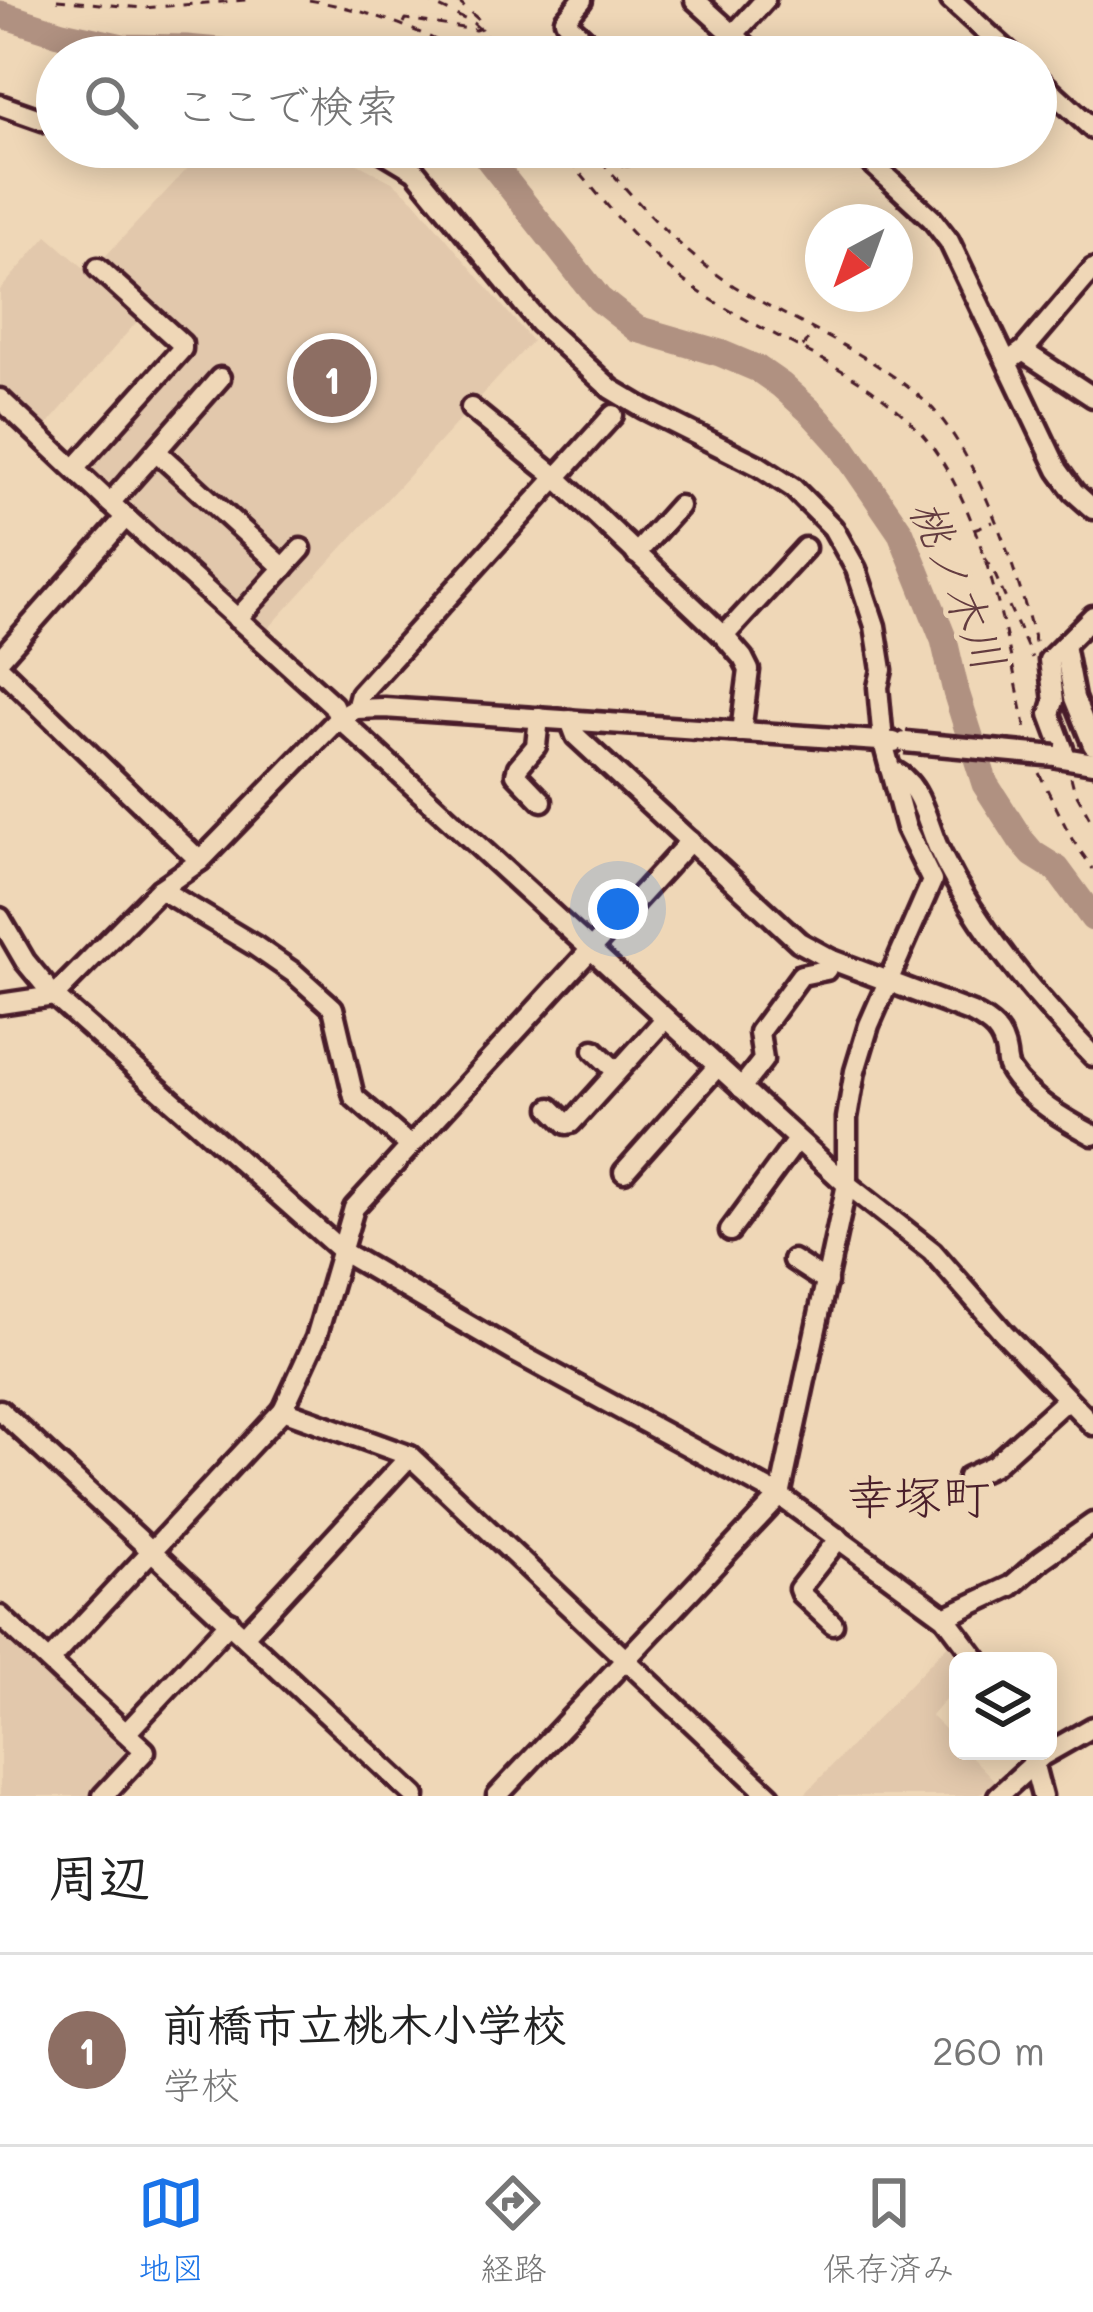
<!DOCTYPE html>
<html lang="ja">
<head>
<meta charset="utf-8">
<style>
	:root { --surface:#fff; --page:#f6f6f6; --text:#222; --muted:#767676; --line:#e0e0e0; --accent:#1a73e8 }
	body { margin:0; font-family:Mali,"Klee One",sans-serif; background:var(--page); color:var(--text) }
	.controls { position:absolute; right:36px; bottom:36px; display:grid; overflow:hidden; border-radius:18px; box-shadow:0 6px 30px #0003 }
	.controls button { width:108px; height:108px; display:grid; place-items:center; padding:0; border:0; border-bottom:3px solid var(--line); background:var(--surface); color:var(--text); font:60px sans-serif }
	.compass { position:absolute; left:805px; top:204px; width:108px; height:108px; border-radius:50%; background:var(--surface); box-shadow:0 6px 30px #0003; rotate:221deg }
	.you { position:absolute; left:618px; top:909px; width:42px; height:42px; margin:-30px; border:9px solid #fff; border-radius:50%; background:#1a73e8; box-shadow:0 0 0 18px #1a73e833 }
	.badge { display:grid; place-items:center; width:78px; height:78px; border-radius:50%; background:var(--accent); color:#fff; font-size:39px; font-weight:700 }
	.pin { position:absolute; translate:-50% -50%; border:6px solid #fff; box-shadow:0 3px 12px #0006 }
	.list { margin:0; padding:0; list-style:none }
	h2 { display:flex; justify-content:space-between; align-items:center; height:156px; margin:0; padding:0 48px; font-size:51px }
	h2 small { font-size:39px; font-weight:400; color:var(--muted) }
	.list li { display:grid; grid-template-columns:78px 1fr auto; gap:36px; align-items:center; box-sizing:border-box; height:192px; padding:0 48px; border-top:3px solid var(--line) }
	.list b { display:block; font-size:45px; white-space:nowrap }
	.list p { margin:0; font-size:39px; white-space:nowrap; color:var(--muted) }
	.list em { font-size:39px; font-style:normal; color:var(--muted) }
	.icon { flex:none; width:66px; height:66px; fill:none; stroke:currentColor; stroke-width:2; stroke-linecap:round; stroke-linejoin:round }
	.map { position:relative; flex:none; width:1093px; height:1796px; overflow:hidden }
	.search { position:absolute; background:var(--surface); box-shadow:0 6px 30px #0003; left:36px; right:36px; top:36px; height:132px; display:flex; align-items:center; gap:30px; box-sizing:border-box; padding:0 42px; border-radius:66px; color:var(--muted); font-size:45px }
	.sheet { height:348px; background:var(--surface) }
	nav { display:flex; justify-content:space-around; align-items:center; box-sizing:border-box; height:168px; border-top:3px solid var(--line); background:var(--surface); font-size:33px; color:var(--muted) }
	nav a { display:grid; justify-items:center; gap:6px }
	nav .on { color:var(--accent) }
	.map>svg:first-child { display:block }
	.built { fill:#e2c8ac }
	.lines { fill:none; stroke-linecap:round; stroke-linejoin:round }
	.river { stroke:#b09181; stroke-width:27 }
	.minor-casing { stroke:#4a1f2b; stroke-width:27 }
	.path { stroke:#4a1f2b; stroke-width:3; stroke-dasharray:9 9; stroke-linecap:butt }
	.minor { stroke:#efd7b7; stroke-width:18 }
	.minor-bridge-casing { stroke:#4a1f2b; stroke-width:27; stroke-linecap:butt }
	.minor-bridge { stroke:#efd7b7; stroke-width:18 }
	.labels { text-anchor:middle; stroke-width:10; stroke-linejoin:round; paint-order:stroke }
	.water-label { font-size:45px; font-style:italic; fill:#643c40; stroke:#efd7b7 }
	.quarter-label { font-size:48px; fill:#4a1f2b; stroke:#efd7b7 }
</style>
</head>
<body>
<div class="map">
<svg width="1093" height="1796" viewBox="0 0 1093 1796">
	<rect width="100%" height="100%" fill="#efd7b7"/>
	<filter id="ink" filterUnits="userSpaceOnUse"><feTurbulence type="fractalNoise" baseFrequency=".00833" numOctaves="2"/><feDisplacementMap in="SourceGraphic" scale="24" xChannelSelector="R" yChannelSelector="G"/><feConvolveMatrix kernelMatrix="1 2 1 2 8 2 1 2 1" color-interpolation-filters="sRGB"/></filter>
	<g filter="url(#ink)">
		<g class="built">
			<polygon points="298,147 350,160 394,183 414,200 532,341 266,631 87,468 88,460 193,347 100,262 205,150"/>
			<polygon points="47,236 141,317 47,425 0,384 0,290"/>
			<polygon points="0,1628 131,1750 130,1755 92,1796 0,1796"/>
			<polygon points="955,1637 971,1661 958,1661 958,1684 931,1716 958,1743 958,1751 966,1751 995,1781 978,1796 803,1796"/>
		</g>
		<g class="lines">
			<g class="river">
				<polyline points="0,14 62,34 123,47 186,48 289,57"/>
				<polyline points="479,147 599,299 637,329 720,353 758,369 781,385 811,412 840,444 901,533 944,640 956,692 985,784 1021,840 1033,854 1057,869 1093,918"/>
			</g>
			<defs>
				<g id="minor">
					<polyline points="582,0 565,20 566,22 604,57"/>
					<polyline points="695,0 758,57"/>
					<polyline points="951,0 1014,57"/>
					<polyline points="713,57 765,0"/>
					<polyline points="1036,77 1093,129"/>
					<polyline points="0,105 57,125"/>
					<polyline points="375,147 415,171 539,323 611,389 643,408 759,466 793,488 833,528 856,569 875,626 882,670 878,687 883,742 906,828 932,881 869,1025 855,1071 847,1118 847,1184 780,1496 497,1796"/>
					<polyline points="854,147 932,219 949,241 1058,470 1074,492 1093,509"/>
					<polyline points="627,154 633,147"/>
					<polyline points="1023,351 1093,397"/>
					<polyline points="1007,362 1023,351 1093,269"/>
					<polyline points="0,399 110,503 333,705 339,718 843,1181 932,1251 1004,1333 1093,1425"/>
					<polyline points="471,408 557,478 724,636 743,658 749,670 741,732"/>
					<polyline points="157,452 284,568"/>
					<polyline points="75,468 182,349 182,344 98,268"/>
					<polyline points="110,503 220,378"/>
					<polyline points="636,554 679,506"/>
					<polyline points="237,619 301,549"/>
					<polyline points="724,636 805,548"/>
					<polyline points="1064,645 1074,698 1093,745"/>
					<polyline points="0,659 126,517"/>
					<polyline points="0,668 200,861"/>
					<polyline points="356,709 360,694 613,415"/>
					<polyline points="539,718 536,746 518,767 516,774 542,801"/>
					<path d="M570 720 576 736 799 942 832 960 972 1013C991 1023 1003 1032 1006 1054 1007 1062 1006 1065 1011 1072 1029 1099 1065 1120 1093 1135"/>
					<polyline points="1057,757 1093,763"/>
					<polyline points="1066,757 1050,714 1054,701 1049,660 1093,616"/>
					<path d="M890 769C923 783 926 824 941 854 979 931 1034 995 1093 1056"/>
					<polyline points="690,841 354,1208 316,1338 283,1410 410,1456 770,1796"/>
					<polyline points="160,889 255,946 294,973 333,1008 354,1097 409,1145"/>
					<polyline points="0,918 25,961 54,996 343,1252 515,1352 780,1496 945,1617 978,1661"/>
					<polyline points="0,1004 54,996 160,889 200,861 339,718 356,709 384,708 894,742"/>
					<polyline points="594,1050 617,1072"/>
					<polyline points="741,1088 763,1060 759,1032 801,975 826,970 832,960"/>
					<polyline points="551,1108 567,1124 571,1123 665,1019"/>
					<polyline points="624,1172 717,1067"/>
					<polyline points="730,1231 797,1140"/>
					<polyline points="793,1260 827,1282"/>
					<polyline points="0,1410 415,1796"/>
					<polyline points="968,1477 994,1465 1067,1399"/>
					<polyline points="0,1616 145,1751 103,1796"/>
					<polyline points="945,1617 1011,1586 1042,1559 1093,1523"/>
					<polyline points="833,1624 801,1594 799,1589 839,1538"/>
					<polyline points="244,1636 410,1456"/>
					<polyline points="49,1661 283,1410"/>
					<polyline points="126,1733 230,1622"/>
					<polyline points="1031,1754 1042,1796"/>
					<polyline points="998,1796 1042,1756 1093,1727"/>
				</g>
			</defs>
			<use href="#minor" class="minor-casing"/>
			<g class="path">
				<polyline points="57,0 143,8 246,0"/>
				<path d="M309 0C366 10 417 27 466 57"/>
				<polyline points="424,0 473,23 508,57"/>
				<polyline points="404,23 406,19 475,30 481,28 478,19 456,0"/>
				<path d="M558 147C601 197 643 254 698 291 771 340 862 366 922 434 984 506 1008 644 1027 735"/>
				<path d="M589 147C634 198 676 249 734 286 799 326 872 352 929 405 978 452 1020 580 1036 646"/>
				<polyline points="803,347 814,329"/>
				<polyline points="974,529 993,522"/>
				<polyline points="985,558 992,568 1032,658"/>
				<polyline points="1039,773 1072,839 1093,869"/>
				<polyline points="1071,777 1074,789 1093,824"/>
			</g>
			<use href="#minor" class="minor"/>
			<defs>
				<polyline id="minor-bridge" points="905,742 1056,756"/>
			</defs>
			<use href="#minor-bridge" class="minor-bridge-casing"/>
			<use href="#minor-bridge" class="minor-bridge"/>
		</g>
	</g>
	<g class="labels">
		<g class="water-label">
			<text transform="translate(958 585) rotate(68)" y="16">桃ノ木川</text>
		</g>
		<g class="quarter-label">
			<text x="918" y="1514">幸塚町</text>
		</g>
	</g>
</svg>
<div class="controls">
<button><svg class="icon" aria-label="layers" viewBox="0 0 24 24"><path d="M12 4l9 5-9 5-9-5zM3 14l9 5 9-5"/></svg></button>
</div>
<svg class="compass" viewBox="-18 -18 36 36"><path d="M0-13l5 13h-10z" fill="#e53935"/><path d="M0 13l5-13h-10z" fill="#767676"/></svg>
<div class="you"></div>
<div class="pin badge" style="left:332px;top:378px;background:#8d6e63">1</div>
<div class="search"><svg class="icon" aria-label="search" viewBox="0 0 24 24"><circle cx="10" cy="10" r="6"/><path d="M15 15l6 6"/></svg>ここで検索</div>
</div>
<section class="sheet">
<h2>周辺<small></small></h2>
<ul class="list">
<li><span class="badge" style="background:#8d6e63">1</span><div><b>前橋市立桃木小学校</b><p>学校</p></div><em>260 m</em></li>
</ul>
</section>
<nav>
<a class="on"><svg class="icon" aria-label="map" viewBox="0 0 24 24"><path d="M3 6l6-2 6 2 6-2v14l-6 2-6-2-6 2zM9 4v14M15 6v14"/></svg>地図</a>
<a><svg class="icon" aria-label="directions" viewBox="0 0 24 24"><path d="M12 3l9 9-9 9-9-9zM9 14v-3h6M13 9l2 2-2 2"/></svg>経路</a>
<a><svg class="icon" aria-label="saved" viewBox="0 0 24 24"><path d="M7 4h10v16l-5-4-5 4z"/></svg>保存済み</a>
</nav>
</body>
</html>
